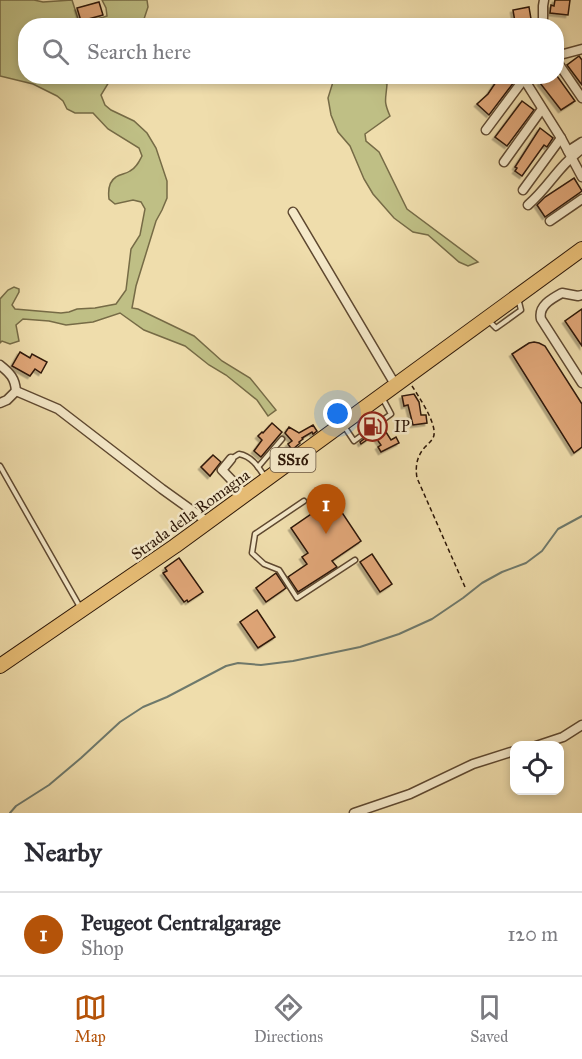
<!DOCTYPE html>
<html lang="en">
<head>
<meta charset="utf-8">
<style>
	:root { --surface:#fff; --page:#f7f7f7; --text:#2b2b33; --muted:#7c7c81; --line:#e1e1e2; --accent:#b45309 }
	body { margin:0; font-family:"IM FELL Great Primer",serif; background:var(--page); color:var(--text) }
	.controls { position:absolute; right:18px; bottom:18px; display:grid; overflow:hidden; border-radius:12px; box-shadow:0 3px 9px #0003 }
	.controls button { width:54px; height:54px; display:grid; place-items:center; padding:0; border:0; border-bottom:2px solid var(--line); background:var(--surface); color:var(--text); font:30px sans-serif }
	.you { position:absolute; left:338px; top:414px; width:21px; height:21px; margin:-15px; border:4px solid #fff; border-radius:50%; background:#1a73e8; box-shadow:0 0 0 9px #1a73e833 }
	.badge { display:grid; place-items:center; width:39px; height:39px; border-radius:50%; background:var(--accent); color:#fff; font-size:20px; font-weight:700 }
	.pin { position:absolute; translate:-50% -50px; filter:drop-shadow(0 2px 3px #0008) }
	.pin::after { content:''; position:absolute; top:32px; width:21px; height:18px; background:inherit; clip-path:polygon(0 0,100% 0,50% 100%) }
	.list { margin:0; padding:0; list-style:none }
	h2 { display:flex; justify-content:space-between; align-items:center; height:78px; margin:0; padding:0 24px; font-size:26px }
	h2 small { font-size:20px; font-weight:400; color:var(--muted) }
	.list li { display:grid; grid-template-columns:39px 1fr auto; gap:18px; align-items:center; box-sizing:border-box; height:84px; padding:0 24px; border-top:2px solid var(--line) }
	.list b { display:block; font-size:22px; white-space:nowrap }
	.list p { margin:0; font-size:20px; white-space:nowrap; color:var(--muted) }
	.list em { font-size:20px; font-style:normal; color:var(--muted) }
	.icon { flex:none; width:33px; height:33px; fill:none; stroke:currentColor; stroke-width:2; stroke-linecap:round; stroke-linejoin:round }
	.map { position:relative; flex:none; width:582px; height:813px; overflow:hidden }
	.search { position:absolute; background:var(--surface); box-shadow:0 3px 9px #0003; left:18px; right:18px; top:18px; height:66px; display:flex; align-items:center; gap:15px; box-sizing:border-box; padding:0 21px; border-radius:24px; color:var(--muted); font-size:22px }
	.sheet { height:162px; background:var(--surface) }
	nav { display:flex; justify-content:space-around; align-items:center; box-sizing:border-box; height:84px; border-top:2px solid var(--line); background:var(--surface); font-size:16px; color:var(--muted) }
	nav a { display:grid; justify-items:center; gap:3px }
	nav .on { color:var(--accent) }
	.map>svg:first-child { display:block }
	.green { fill:#bfbf85; stroke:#766b46; stroke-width:1.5 }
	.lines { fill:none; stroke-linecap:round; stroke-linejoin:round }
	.stream { stroke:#6e796c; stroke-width:2 }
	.building { fill:#e0a678; stroke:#2d1707; stroke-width:1.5; filter:url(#shadow) }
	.service-casing { stroke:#5e4830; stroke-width:7 }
	.minor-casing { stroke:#5e4830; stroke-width:11 }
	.primary-casing { stroke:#2d1707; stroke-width:16 }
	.path { stroke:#2d1707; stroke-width:1.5; stroke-dasharray:4.5 3; stroke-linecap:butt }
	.service { stroke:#f5e9c9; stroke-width:4 }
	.minor { stroke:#f5e9c9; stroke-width:8 }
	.primary { stroke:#e8be76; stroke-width:14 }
	.labels { text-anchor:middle; stroke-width:5; stroke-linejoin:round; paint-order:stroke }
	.shield { fill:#f5e9c9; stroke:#695641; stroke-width:1.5 }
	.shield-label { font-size:15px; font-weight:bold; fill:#2d1707 }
	.poi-label { font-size:16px; fill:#2d1707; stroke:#f5e9c9; text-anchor:start }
	.street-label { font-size:16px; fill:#2d1707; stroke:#f5e9c9 }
</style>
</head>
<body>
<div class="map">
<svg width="582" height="813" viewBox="0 0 582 813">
	<defs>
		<filter id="shadow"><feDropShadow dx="-2.5" dy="2.5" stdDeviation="0" flood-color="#0004"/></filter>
	</defs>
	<rect width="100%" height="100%" fill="#efddac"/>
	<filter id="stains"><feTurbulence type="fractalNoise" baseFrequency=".00333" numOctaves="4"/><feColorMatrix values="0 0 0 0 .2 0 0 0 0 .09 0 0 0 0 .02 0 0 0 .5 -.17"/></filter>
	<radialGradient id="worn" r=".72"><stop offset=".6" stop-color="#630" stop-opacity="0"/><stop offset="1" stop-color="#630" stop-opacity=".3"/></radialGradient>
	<g class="green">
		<path d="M0 0H34L43 2 72 0 80 25 107 16 106 8 102 0H147L148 7 142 25 26 26V76L112 77 101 95 105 105 111 110 134 121 147 133 156 148 167 181V198L162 210 156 221 136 286 132 308 138 309 194 336 222 361 250 378 276 410 268 416 257 400 226 375 209 365 185 346 144 330 120 313 93 322 66 325 49 321 23 319 16 325 19 341 10 344 2 341 0 343V299L8 290 14 287 19 289V292L12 305 15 309 61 313 69 312 77 309 95 308 116 304 126 290 131 249 140 235 145 209 141 202 133 200 115 204 109 199C108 191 108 182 116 177 120 174 126 174 130 171 136 168 139 162 142 156L139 148 108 129 93 113H75L67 109 63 101 57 96 33 84 0 76Z"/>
		<path d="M333 77H375L387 84C386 100 383 100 390 116L365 134 366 141 379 152 407 209 478 262 468 266 459 262 428 235 413 232 394 218 373 194 364 179 350 146 338 132 331 115 328 98 333 82Z"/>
	</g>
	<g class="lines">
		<polyline class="stream" points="10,813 16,806 49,785 81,758 120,722 143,707 167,697 226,666 238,663 261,665 293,661 360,647 399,634 432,619 463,598 482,583 502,572 526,563 542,551 558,529 582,516"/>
	</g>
	<g class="building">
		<polygon points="555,0 570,0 568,15 550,13 551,5 554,6"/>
		<polygon points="99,2 103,15 81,21 77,8"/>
		<polygon points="529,7 531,19 515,22 513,10"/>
		<polygon points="579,56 582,60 582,85 567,65"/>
		<polygon points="500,76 507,76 514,82 489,115 477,104 488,94"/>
		<polygon points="549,76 557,76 575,101 561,110 540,83"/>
		<polygon points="522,101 534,110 507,146 495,137"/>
		<polygon points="540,128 553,138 547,147 544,145 522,176 515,171 517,168 515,167"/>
		<polygon points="574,178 582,191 545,217 537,205 545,197"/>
		<polygon points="582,309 582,346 565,321"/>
		<polygon points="534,342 539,343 545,346 582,404 582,447 574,453 512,354 529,343"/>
		<polygon points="20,352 30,358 32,354 47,362 41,373 35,369 30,376 12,366"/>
		<polygon points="414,394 419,402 421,415 426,415 427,423 413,425 408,405 404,406 402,396"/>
		<polygon points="272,423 282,432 261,457 254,451 262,440 258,436 262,432 263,433"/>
		<polygon points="313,425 317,431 313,434 312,432 302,438 303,439 299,442 300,443 292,450 288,444 292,441 285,433 289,427 299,433"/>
		<polygon points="380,427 382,431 384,429 391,440 396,437 399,443 381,452 378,447 381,445 374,435 361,444 360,442"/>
		<polygon points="213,455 221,462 210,476 201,467"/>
		<polygon points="333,499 361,541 332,561 337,567 298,592 288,577 307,564 302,557 308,553 291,528"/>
		<polygon points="372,554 392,584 380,592 360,562"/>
		<polygon points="179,558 203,592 188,602 187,600 184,602 163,573 167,571 165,568"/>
		<polygon points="276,573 286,588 266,602 256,588"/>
		<polygon points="257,610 275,637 258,648 240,622"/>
	</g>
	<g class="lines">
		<defs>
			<g id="service">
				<polyline points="489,321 496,328 521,310 518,298"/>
				<polyline points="344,426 354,441 391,414 383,399"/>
				<path d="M231 459 239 454C251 456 258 466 265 477"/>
				<polyline points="0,466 80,607"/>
				<polyline points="258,467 282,439"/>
				<polyline points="304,501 255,534 252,553 264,564 279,570 297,598 355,560"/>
			</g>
			<g id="minor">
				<polyline points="543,26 543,6 544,0"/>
				<polyline points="556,56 582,49"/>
				<polyline points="556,60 582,98"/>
				<polyline points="522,76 561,138 582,177"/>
				<polyline points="486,130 524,79"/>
				<polyline points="568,151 582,142"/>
				<polyline points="504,162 542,109"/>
				<polyline points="523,190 561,138"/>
				<path d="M528 205C549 187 559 165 582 149"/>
				<polyline points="293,212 396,386"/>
				<polyline points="550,221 582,199"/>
				<path d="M582 295 578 296 562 293C551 299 538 306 541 319L582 383"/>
				<path d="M0 365C10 373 15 378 16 391"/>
				<polyline points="16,391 58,409 162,489 208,522"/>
				<polyline points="0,403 7,400 16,391"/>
				<polyline points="231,459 222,470 246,495"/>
				<polyline points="536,746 563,737 582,725"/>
				<polyline points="354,813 410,794 473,764 514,751"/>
			</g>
			<polyline id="primary" points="0,666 175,546 582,249"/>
		</defs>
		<use href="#service" class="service-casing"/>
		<use href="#minor" class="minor-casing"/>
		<use href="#primary" class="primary-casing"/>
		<path class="path" d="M412 386C419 397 436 422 434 435 433 440 429 443 425 447 417 456 415 466 417 478L465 587"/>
		<use href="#service" class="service"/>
		<use href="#minor" class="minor"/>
		<use href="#primary" class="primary"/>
	</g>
	<defs>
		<symbol id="fuel-ring" viewBox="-11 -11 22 22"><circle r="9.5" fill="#f5e9c9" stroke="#8f2418" stroke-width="1.5"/><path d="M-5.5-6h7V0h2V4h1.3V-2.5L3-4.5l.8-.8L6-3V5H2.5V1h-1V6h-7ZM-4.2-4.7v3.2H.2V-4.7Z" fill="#8f2418"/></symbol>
	</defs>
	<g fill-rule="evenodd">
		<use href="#fuel-ring" x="356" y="410" width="33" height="33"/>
	</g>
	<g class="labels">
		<rect class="shield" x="270.5" y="448" width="45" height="24" rx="4.5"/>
		<g class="shield-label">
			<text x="293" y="465">SS16</text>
		</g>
		<g class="poi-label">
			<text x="394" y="432">IP</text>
		</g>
		<g class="street-label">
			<text transform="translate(190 514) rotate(-36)" y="6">Strada della Romagna</text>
		</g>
	</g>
	<rect width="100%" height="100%" filter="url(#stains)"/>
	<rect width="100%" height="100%" fill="url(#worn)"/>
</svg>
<div class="controls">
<button><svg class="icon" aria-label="locate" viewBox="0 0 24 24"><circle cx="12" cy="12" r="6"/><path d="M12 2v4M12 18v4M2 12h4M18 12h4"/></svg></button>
</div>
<div class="you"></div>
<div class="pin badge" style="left:326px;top:534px">1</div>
<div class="search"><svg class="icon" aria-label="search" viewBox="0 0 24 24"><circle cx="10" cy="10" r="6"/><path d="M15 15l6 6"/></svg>Search here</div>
</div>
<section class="sheet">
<h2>Nearby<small></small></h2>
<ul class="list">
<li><span class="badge">1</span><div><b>Peugeot Centralgarage</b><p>Shop</p></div><em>120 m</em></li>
</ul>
</section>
<nav>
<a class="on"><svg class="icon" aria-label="map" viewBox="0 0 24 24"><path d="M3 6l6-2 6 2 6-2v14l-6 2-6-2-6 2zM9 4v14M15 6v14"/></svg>Map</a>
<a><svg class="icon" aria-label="directions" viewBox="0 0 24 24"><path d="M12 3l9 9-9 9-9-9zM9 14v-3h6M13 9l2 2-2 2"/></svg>Directions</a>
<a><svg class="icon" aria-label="saved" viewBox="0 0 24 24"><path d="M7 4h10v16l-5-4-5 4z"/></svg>Saved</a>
</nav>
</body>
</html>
